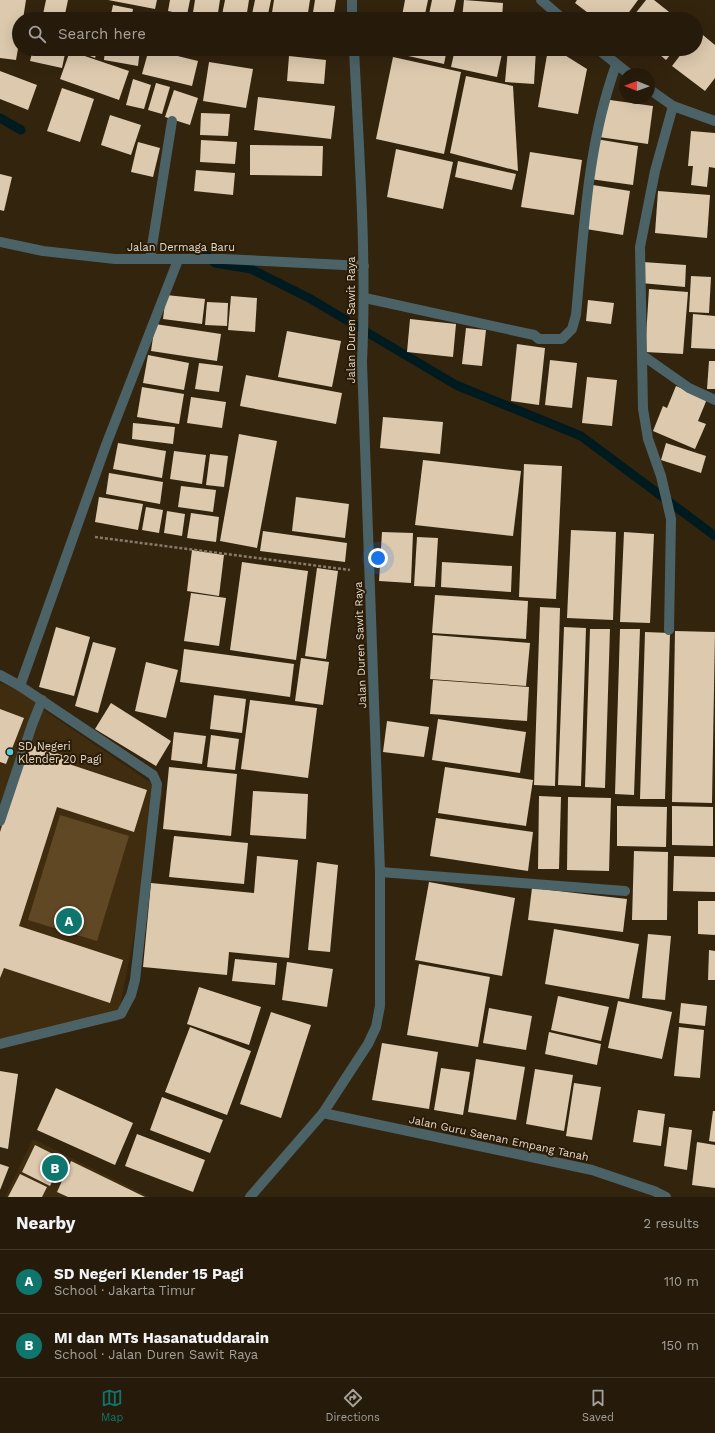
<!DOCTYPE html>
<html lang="en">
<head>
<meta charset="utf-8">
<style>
	:root { --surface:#261b0a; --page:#322818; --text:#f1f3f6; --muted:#a4a19c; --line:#42392b; --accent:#0f766e }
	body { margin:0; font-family:"Work Sans",sans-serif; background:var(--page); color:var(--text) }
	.compass { position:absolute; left:619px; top:68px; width:36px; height:36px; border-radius:50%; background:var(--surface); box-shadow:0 4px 16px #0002; rotate:271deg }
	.you { position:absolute; left:378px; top:558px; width:14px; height:14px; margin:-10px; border:3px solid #fff; border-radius:50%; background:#1a73e8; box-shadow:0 0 0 6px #1a73e833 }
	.badge { display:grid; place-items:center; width:26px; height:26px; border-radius:50%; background:var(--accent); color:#fff; font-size:13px; font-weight:700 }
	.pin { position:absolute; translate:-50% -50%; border:2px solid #fff; box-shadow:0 1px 4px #0006 }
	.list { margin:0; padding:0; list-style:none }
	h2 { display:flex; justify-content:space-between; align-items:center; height:52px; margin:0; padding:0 16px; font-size:17px }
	h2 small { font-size:13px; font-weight:400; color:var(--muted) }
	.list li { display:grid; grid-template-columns:26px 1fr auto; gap:12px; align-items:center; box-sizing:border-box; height:64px; padding:0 16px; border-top:1px solid var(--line) }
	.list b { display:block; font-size:15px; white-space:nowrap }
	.list p { margin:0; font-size:13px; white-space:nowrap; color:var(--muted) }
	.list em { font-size:13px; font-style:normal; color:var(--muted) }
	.icon { flex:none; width:22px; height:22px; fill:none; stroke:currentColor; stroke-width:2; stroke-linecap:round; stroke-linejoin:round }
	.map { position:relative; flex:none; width:715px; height:1197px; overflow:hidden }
	.search { position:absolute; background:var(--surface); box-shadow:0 4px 16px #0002; left:12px; right:12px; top:12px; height:44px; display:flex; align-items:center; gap:10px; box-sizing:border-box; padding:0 14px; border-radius:22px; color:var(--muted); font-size:15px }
	.sheet { height:180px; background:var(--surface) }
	nav { display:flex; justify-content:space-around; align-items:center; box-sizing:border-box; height:56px; border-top:1px solid var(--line); background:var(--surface); font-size:11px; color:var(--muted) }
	nav a { display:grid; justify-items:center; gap:2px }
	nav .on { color:var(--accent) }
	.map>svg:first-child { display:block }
	.built { fill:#402d10 }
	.green { fill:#614825 }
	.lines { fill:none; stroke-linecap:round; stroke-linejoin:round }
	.stream { stroke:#001b20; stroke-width:9 }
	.building { fill:#dcc9ae }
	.path { stroke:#877a69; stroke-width:2.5; stroke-dasharray:3 2; stroke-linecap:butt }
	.minor { stroke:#4b6266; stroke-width:10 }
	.tertiary { stroke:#4b6266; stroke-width:10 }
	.poi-dot { fill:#54cadc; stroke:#291b05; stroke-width:1.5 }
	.labels { text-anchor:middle; stroke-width:4; stroke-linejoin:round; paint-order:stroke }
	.street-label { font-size:11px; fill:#e4dacd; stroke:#291b05 }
	.poi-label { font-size:11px; fill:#e4dacd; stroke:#291b05; text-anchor:start }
</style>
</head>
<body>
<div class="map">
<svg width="715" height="1197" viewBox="0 0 715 1197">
	<rect width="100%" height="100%" fill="#33240e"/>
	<g class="built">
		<polygon points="0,683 38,698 0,806"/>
		<polygon points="38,706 163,791 117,1021 0,1042 0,820"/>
		<polygon points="33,1139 150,1197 5,1197"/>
	</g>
	<polygon class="green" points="60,815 129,836 97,941 28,920"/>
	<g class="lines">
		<g class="stream">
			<polyline points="0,118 21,130"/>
			<polyline points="204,253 215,263 251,269 309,298 456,385 581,436 715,536"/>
		</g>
	</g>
	<g class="building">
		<polygon points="0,0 26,0 23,19 19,19 19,43 16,60 0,58"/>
		<polygon points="46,0 68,0 64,19 42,19"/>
		<polygon points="108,0 157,0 155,9"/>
		<polygon points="170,0 190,0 187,15 168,11"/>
		<polygon points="195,0 220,0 217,19 192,19"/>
		<polygon points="225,0 249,0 246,19 222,15"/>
		<polygon points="255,0 271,0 267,19 251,19"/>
		<polygon points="274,0 310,0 307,19 271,19"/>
		<polygon points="315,0 336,0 333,19 312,19"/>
		<polygon points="405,0 428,0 424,19 402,16"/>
		<polygon points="432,0 456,0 452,19 428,19"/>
		<polygon points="464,0 503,3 502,19 462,19"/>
		<polygon points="577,0 638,0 624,19 596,19 575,3"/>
		<polygon points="646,0 654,0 678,19 631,19"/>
		<polygon points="113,5 133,9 131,19 110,19"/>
		<polygon points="698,31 715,45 715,78 705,91 672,66 685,49 696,49 696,34"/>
		<polygon points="33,49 66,49 62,68 30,61"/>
		<polygon points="72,49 98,49 95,58"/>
		<polygon points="105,49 140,49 138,66 104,60"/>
		<polygon points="149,49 198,61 192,86 142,74"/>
		<polygon points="187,49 212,49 211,55 187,51"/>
		<polygon points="268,49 301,49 299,56"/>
		<polygon points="308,49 330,49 329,56 308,53"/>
		<polygon points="377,49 447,49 444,64"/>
		<polygon points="455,49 503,49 497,77 451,67"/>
		<polygon points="508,49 536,49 534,84 505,82"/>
		<polygon points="548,49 555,49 587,69 578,114 538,107"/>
		<polygon points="653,49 675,49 666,60"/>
		<polygon points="70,51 129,71 119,100 60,79"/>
		<polygon points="289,56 326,60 324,84 287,81"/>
		<polygon points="393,57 461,72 444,154 376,139"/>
		<polygon points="209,62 253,69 246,108 203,101"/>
		<polygon points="0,71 37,85 28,110 0,99"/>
		<polygon points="466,76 513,86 518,171 450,153"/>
		<polygon points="133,79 151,85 144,109 126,105"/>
		<polygon points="156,83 170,87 162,114 148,110"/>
		<polygon points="62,88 94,99 80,142 47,131"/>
		<polygon points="174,90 198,98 190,125 165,117"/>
		<polygon points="258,97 335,106 331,139 254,130"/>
		<polygon points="610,100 653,106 648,144 599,137"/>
		<polygon points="201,113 230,114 228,136 200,135"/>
		<polygon points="110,115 141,125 131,155 101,145"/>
		<polygon points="691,131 715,133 715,168 709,167 707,187 691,185 693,166 688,166"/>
		<polygon points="596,139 638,146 633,185 590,179"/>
		<polygon points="201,140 237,142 235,164 200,162"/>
		<polygon points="138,142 160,148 153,177 131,172"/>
		<polygon points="250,145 323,146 322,176 250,175"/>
		<polygon points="396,149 453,162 443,209 387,197"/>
		<polygon points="530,152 582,160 574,215 521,207"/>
		<polygon points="458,161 516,174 512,190 455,177"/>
		<polygon points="196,170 235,173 233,195 194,191"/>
		<polygon points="0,174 12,177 4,211 0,210"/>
		<polygon points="593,185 630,191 623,235 586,229"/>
		<polygon points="658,191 710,195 707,238 655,233"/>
		<polygon points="643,262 686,265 685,287 641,283"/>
		<polygon points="691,276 711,277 709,313 689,312"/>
		<polygon points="649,289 688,292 683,354 645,352"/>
		<polygon points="166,295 205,299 202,324 163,319"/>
		<polygon points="231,296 257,298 255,332 228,330"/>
		<polygon points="588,300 614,303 611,324 586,321"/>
		<polygon points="207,302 228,303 227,326 205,325"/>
		<polygon points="693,314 715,316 715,349 691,348"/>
		<polygon points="410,319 456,324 453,357 407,352"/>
		<polygon points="155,324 221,334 217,361 151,351"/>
		<polygon points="466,328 486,330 482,366 462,364"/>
		<polygon points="287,331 341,341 332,387 278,377"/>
		<polygon points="517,344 545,348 539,405 511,401"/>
		<polygon points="148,355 189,363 184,390 143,383"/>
		<polygon points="550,360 577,363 572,408 545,405"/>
		<polygon points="709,361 715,361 715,389 707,389"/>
		<polygon points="199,363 223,366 219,392 195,389"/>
		<polygon points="246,375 342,393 336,424 240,406"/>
		<polygon points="587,377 617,380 612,426 582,423"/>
		<polygon points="676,386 707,399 698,421 706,424 695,449 653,431 663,406 667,408"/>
		<polygon points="142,387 184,394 179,424 137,417"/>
		<polygon points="191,397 226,402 222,428 187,423"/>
		<polygon points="383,417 443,422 440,454 380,448"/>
		<polygon points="133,423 175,427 173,444 132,439"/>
		<polygon points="239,434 277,441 257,548 220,541"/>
		<polygon points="118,443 166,451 162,478 113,469"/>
		<polygon points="666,443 706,456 701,473 661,460"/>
		<polygon points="174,451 206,455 202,484 170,479"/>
		<polygon points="210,454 228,456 224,487 206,485"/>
		<polygon points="423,460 521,471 513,536 415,525"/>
		<polygon points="524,464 562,466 556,599 519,597"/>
		<polygon points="109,473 163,482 160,504 106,494"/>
		<polygon points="181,486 216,490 213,512 178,507"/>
		<polygon points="99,497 143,504 138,530 95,522"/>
		<polygon points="296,497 349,504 345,538 292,531"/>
		<polygon points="146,507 163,510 159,533 142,530"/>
		<polygon points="167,511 185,514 182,536 164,533"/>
		<polygon points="191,513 219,517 216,542 187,538"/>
		<polygon points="571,530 616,532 613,620 567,618"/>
		<polygon points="263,531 347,543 345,562 260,551"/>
		<polygon points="382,532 413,533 411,583 379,581"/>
		<polygon points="624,532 654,534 650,623 620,622"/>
		<polygon points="417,537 438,538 435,587 414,586"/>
		<polygon points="192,550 224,555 219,596 187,591"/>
		<polygon points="242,562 308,571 296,660 230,650"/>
		<polygon points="442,562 512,566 511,592 441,587"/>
		<polygon points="317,568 338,571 326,659 305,656"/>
		<polygon points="191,593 226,598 219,646 184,641"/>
		<polygon points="435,595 528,601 526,639 432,633"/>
		<polygon points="540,607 560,608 555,786 534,785"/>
		<polygon points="56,627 90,637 74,696 39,687"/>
		<polygon points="564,627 586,628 581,786 558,785"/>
		<polygon points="590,629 610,629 605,788 585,787"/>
		<polygon points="620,629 640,629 634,795 615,794"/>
		<polygon points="675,631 715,632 712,803 672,802"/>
		<polygon points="645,632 670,633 665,799 640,799"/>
		<polygon points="433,635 530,643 526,686 430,679"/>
		<polygon points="93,642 116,648 98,713 75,706"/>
		<polygon points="184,649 294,664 290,697 180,682"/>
		<polygon points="301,658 329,662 323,705 295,701"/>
		<polygon points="146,662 178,670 166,718 135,711"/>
		<polygon points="433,680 529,687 527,721 430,714"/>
		<polygon points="214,695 246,699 242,733 210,729"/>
		<polygon points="250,700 317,708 308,778 241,769"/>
		<polygon points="111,703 171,741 156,766 95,729"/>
		<polygon points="0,709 24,718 6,764 0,762"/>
		<polygon points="438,719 526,732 520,773 432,760"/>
		<polygon points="387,721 429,727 424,757 383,752"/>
		<polygon points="174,732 206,736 202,764 171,760"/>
		<polygon points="211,735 239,739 235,770 207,767"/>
		<polygon points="28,744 74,759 72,765 147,790 134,832 57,807 19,926 123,960 110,1003 4,968 0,978 0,832"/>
		<polygon points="169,767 237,774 231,836 163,829"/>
		<polygon points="445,767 533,780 526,826 438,813"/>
		<polygon points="253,791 308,794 306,839 250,835"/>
		<polygon points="539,796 561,797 559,869 538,869"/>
		<polygon points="568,797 611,798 609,871 567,870"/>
		<polygon points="617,806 667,807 666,847 617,846"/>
		<polygon points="672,806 713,807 713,846 672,845"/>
		<polygon points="436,818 533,832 528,871 430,856"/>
		<polygon points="174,836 248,843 244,884 169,877"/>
		<polygon points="634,851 668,852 667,920 632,920"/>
		<polygon points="257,856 298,860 289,958 229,952 227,975 143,967 151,883 254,893"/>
		<polygon points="674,856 715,857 715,892 673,891"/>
		<polygon points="317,862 338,865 330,952 308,950"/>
		<polygon points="429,882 515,898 502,976 415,960"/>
		<polygon points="532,888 627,899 623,932 528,920"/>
		<polygon points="698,901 715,901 715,935 698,934"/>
		<polygon points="554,929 639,944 629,999 545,984"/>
		<polygon points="648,934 671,936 665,1000 642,998"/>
		<polygon points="709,950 715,951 715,980 708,980"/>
		<polygon points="235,959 277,963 275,985 232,981"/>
		<polygon points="287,962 333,969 327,1007 282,1000"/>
		<polygon points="419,964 490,977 478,1047 407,1035"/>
		<polygon points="199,987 261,1007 249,1045 187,1024"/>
		<polygon points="558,996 609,1007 601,1041 551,1030"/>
		<polygon points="618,1001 672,1012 662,1059 608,1048"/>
		<polygon points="681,1003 707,1006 705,1026 679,1023"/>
		<polygon points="489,1008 532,1016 526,1050 483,1043"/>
		<polygon points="271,1012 311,1025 281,1118 240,1104"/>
		<polygon points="190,1027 251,1051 227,1115 165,1092"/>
		<polygon points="679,1027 704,1030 700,1078 674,1076"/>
		<polygon points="549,1032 601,1044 597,1065 545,1054"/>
		<polygon points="382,1043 438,1052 429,1109 372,1100"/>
		<polygon points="476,1059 525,1067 516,1120 468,1112"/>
		<polygon points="441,1068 470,1072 463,1115 434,1110"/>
		<polygon points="535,1069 573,1075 564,1131 526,1124"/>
		<polygon points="0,1071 18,1074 8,1149 0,1147"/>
		<polygon points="574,1083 601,1087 592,1140 566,1136"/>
		<polygon points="56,1088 133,1123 115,1165 37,1130"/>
		<polygon points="162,1097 223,1120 210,1153 150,1130"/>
		<polygon points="638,1110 665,1114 661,1146 633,1142"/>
		<polygon points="713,1111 715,1111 715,1142 709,1141"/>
		<polygon points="669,1127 692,1130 687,1170 664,1166"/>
		<polygon points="137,1134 205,1160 193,1192 125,1166"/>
		<polygon points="697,1142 715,1145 715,1188 692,1185"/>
		<polygon points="35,1145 63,1159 50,1186 22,1172"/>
		<polygon points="71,1161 145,1197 68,1197 57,1192"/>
		<polygon points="0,1164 9,1167 0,1190"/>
		<polygon points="20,1174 47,1187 42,1197 8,1197"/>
	</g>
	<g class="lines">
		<polyline class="path" points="95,537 350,570"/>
		<g class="minor">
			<polyline points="541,0 563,19"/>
			<polyline points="598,49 629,74"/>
			<polyline points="649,89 673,106 715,121"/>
			<polyline points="0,242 43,251 115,259 224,259 364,266"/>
			<polyline points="150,259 172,121"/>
			<path d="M365 298 534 335 539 339H562L572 329 576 315C584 230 587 145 616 65"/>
			<polyline points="642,355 689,388 715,400"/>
			<polyline points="669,630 671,519 661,476 648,439 643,409 640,247 655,171 673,106"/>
			<polyline points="0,675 20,686"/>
			<polyline points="0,821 32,725 42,700"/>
			<polyline points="380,872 625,891"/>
			<polyline points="0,1044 121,1014 131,995 135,980 157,784 153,775 20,686 106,445 178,260"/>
			<polyline points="323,1113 592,1170 654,1191 666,1197"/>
		</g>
		<g class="tertiary">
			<polyline points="352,0 352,19"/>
			<path d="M250 1197 323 1113 368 1044 376 1027 380 1006V872L362 362C367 258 359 153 354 49"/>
		</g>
	</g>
	<circle class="poi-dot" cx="10" cy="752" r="4"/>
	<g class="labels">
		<g class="street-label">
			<text x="181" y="251">Jalan Dermaga Baru</text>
			<text transform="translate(351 320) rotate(-90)" y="4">Jalan Duren Sawit Raya</text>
			<text transform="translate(360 645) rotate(-92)" y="4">Jalan Duren Sawit Raya</text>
			<text transform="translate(499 1138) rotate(12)" y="4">Jalan Guru Saenan Empang Tanah</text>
		</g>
		<g class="poi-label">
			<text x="18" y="750">SD Negeri<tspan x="18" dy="13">Klender 20 Pagi</tspan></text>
		</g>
	</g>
</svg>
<svg class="compass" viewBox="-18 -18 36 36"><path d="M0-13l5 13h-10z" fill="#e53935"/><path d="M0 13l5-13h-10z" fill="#a4a19c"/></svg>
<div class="you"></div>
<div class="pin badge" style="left:69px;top:921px">A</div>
<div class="pin badge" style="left:55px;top:1168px">B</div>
<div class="search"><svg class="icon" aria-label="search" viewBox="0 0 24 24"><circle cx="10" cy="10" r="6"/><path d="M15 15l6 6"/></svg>Search here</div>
</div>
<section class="sheet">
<h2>Nearby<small>2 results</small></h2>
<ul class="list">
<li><span class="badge">A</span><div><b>SD Negeri Klender 15 Pagi</b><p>School · Jakarta Timur</p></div><em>110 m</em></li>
<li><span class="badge">B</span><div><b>MI dan MTs Hasanatuddarain</b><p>School · Jalan Duren Sawit Raya</p></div><em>150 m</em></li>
</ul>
</section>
<nav>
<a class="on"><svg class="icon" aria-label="map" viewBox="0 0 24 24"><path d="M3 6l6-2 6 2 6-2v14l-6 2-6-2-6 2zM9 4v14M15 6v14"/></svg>Map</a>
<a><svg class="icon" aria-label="directions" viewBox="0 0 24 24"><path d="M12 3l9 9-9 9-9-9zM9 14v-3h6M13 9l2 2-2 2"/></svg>Directions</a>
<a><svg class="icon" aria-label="saved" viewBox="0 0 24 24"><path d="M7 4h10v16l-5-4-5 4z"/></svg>Saved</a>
</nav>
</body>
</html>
